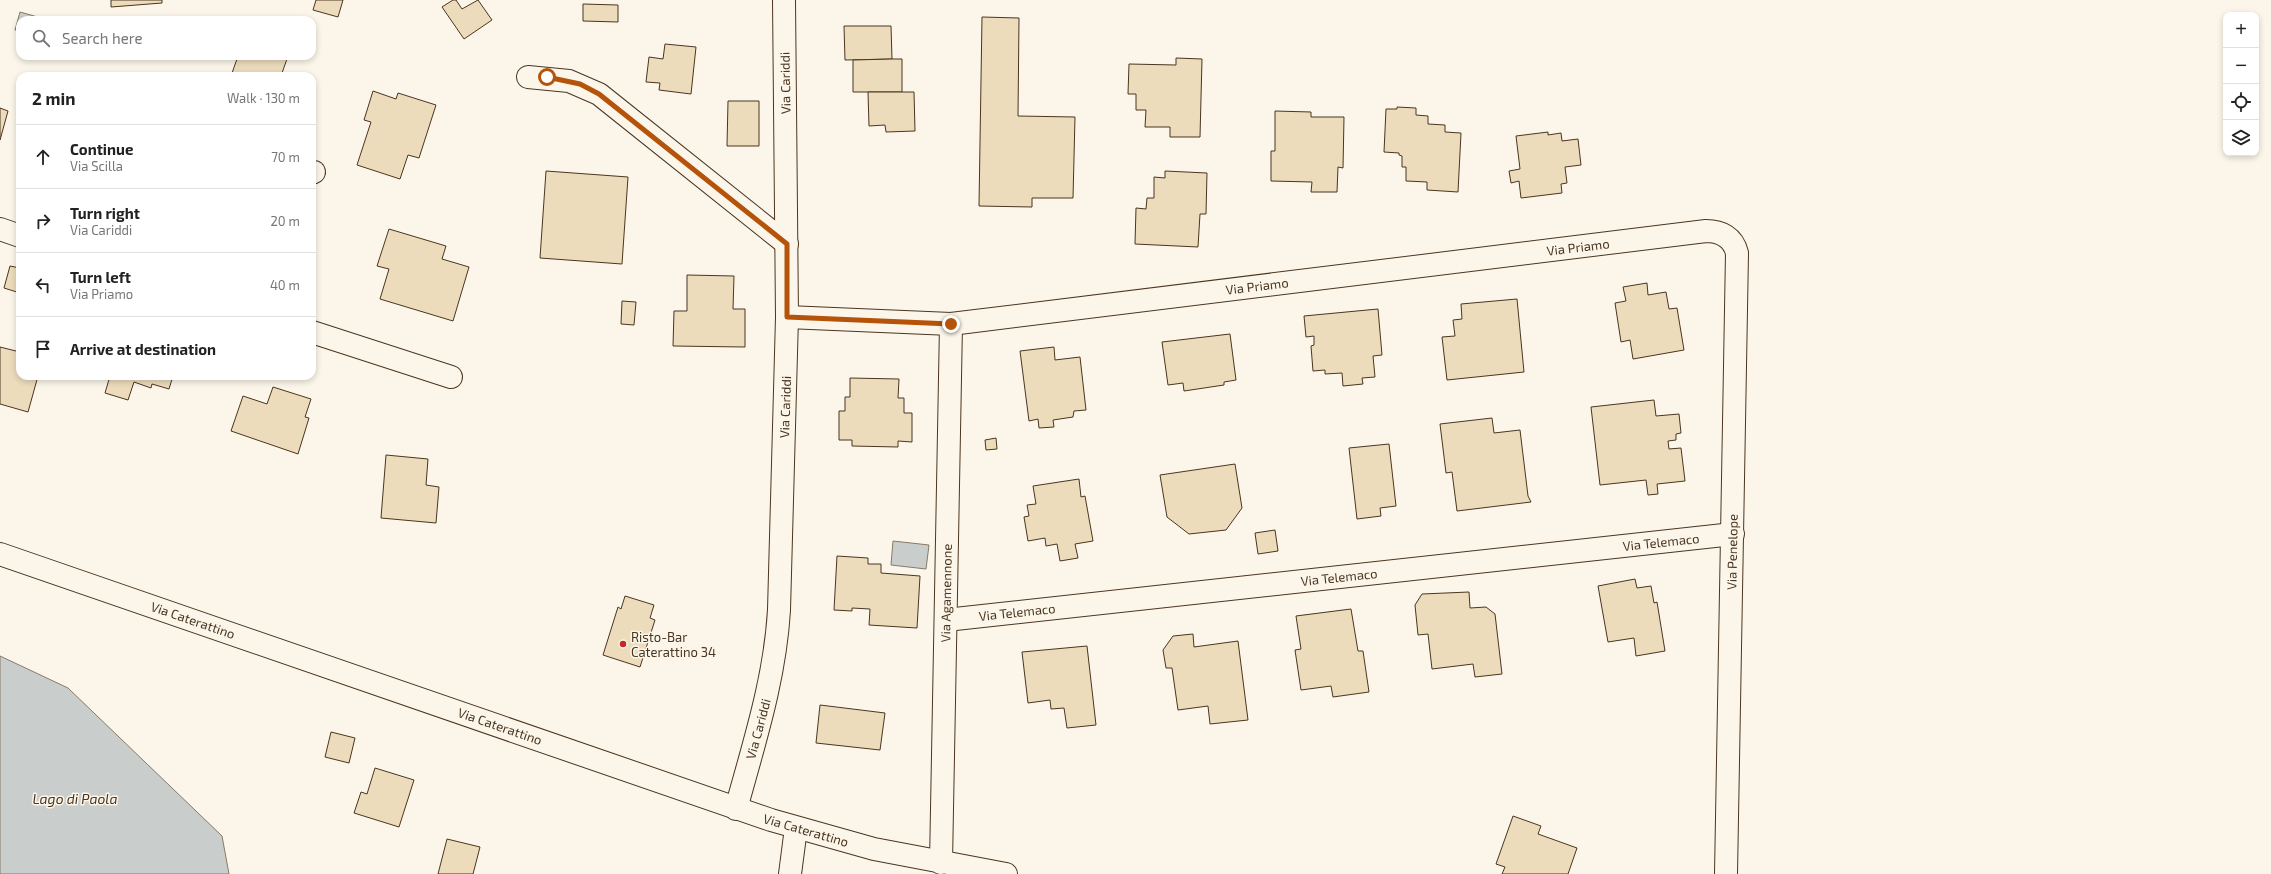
<!DOCTYPE html>
<html lang="en">
<head>
<meta charset="utf-8">
<style>
	:root { --surface:#fff; --page:#f2f2f2; --text:#222; --muted:#767676; --line:#e0e0e0 }
	body { margin:0; font-family:"Exo 2",sans-serif; background:var(--page); color:var(--text) }
	.controls { position:absolute; right:12px; top:12px; display:grid; overflow:hidden; border-radius:8px; box-shadow:0 2px 6px #0003 }
	.controls button { width:36px; height:36px; display:grid; place-items:center; padding:0; border:0; border-bottom:1px solid var(--line); background:var(--surface); color:var(--text); font:20px sans-serif }
	.stop { position:absolute; width:12px; height:12px; margin:-9px; border:3px solid #b45309; border-radius:50%; background:#fff }
	.stop.end { background:#b45309; border-color:#fff; box-shadow:0 1px 4px #0008 }
	.list { margin:0; padding:0; list-style:none }
	h2 { display:flex; justify-content:space-between; align-items:center; height:52px; margin:0; padding:0 16px; font-size:17px }
	h2 small { font-size:13px; font-weight:400; color:var(--muted) }
	.list li { display:grid; grid-template-columns:26px 1fr auto; gap:12px; align-items:center; box-sizing:border-box; height:64px; padding:0 16px; border-top:1px solid var(--line) }
	.list b { display:block; font-size:15px; white-space:nowrap }
	.list p { margin:0; font-size:13px; white-space:nowrap; color:var(--muted) }
	.list em { font-size:13px; font-style:normal; color:var(--muted) }
	.icon { flex:none; width:22px; height:22px; fill:none; stroke:currentColor; stroke-width:2; stroke-linecap:round; stroke-linejoin:round }
	.map { position:relative; flex:none; width:2271px; height:874px; overflow:hidden }
	.search { position:absolute; background:var(--surface); box-shadow:0 2px 6px #0003; left:16px; top:16px; width:300px; height:44px; display:flex; align-items:center; gap:10px; box-sizing:border-box; padding:0 14px; border-radius:12px; color:var(--muted); font-size:15px }
	.panel { position:absolute; background:var(--surface); box-shadow:0 2px 6px #0003; left:16px; top:72px; width:300px; height:308px; border-radius:12px }
	.map>svg:first-child { display:block }
	.water { fill:#c9cecd; stroke:#887966 }
	.building { fill:#ecdcbc; stroke:#4a3520 }
	.lines { fill:none; stroke-linecap:round; stroke-linejoin:round }
	.minor-casing { stroke:#4a3520; stroke-width:24 }
	.tertiary-casing { stroke:#4a3520; stroke-width:24 }
	.minor { stroke:#fbf6e9; stroke-width:22 }
	.tertiary { stroke:#fbf6e9; stroke-width:22 }
	.route { stroke:#b45309; stroke-width:5 }
	.poi-dot { fill:#c62828; stroke:#fbf6e9; stroke-width:1.5 }
	.labels { text-anchor:middle; stroke-width:3; stroke-linejoin:round; paint-order:stroke }
	.street-label { font-size:13px; fill:#4a3520; stroke:#fbf6e9 }
	.poi-label { font-size:13px; fill:#4a3520; stroke:#fbf6e9; text-anchor:start }
	.water-label { font-size:14px; font-style:italic; fill:#4a3520; stroke:#fbf6e9 }
</style>
</head>
<body>
<div class="map">
<svg width="2271" height="874" viewBox="0 0 2271 874">
	<rect width="100%" height="100%" fill="#fbf6e9"/>
	<g class="water">
		<polygon points="20,12 48,20 20,20 20,31 15,30"/>
		<polygon points="893,541 929,545 926,569 891,565"/>
		<polygon points="0,656 68,688 222,836 229,874 0,874"/>
	</g>
	<g class="building">
		<polygon points="111,0 162,0 162,3 111,7"/>
		<polygon points="316,0 343,0 338,17 313,10"/>
		<polygon points="453,0 456,0 462,9 478,0 492,20 464,39 442,7"/>
		<polygon points="583,4 618,5 618,22 583,21"/>
		<polygon points="982,17 1019,18 1018,116 1075,117 1073,198 1032,198 1032,207 979,206"/>
		<polygon points="844,26 891,26 892,59 845,60"/>
		<polygon points="665,44 696,47 691,94 659,90 660,83 646,82 649,57 663,59"/>
		<polygon points="238,56 288,56 281,76 231,76"/>
		<polygon points="1176,58 1202,59 1200,137 1170,137 1170,127 1145,127 1146,110 1136,110 1136,94 1128,94 1129,64 1176,65"/>
		<polygon points="892,59 902,59 902,92 853,92 853,60"/>
		<polygon points="373,91 396,99 398,93 436,105 419,158 408,155 400,179 357,165 371,122 364,120"/>
		<polygon points="868,92 914,92 915,131 886,132 885,125 869,126"/>
		<polygon points="728,101 759,101 759,146 727,146"/>
		<polygon points="1397,107 1416,108 1416,115 1428,116 1428,124 1445,125 1445,132 1461,133 1458,192 1427,190 1427,182 1406,181 1406,167 1402,167 1402,156 1399,155 1399,153 1384,152 1386,109 1397,109"/>
		<polygon points="0,108 8,111 0,140"/>
		<polygon points="1275,111 1311,112 1311,117 1344,117 1343,168 1338,167 1337,192 1311,192 1312,182 1271,181 1271,151 1275,151"/>
		<polygon points="1548,132 1548,135 1561,133 1562,141 1578,139 1581,165 1565,167 1567,183 1561,184 1562,193 1521,198 1519,181 1511,183 1509,171 1520,169 1516,136"/>
		<polygon points="546,171 628,177 622,264 540,258"/>
		<polygon points="1165,171 1207,173 1206,214 1200,214 1198,247 1135,244 1136,208 1146,209 1147,198 1154,198 1154,177 1165,178"/>
		<polygon points="389,229 446,246 442,259 469,267 453,321 380,299 389,269 377,266"/>
		<polygon points="10,266 20,268 20,293 4,288"/>
		<polygon points="687,275 734,276 733,309 745,309 745,347 673,346 674,311 687,311"/>
		<polygon points="1647,283 1648,295 1666,292 1669,309 1677,308 1684,350 1633,359 1630,340 1621,342 1615,303 1626,301 1623,287"/>
		<polygon points="1517,299 1524,372 1447,380 1442,337 1455,336 1453,320 1462,319 1461,304"/>
		<polygon points="622,301 636,302 634,325 621,324"/>
		<polygon points="1378,309 1382,355 1373,356 1375,377 1362,378 1363,384 1343,386 1342,373 1325,374 1325,370 1313,371 1311,346 1314,345 1314,336 1306,337 1304,316"/>
		<polygon points="1230,334 1236,380 1224,382 1224,385 1184,391 1183,383 1168,385 1162,342"/>
		<polygon points="0,347 20,352 20,376 38,376 28,412 0,404"/>
		<polygon points="1054,347 1055,360 1080,357 1086,410 1074,411 1073,417 1053,420 1054,427 1039,428 1038,419 1029,421 1020,351"/>
		<polygon points="110,376 173,376 169,389 152,384 151,388 134,382 128,400 105,393"/>
		<polygon points="850,378 899,379 898,398 904,398 904,413 912,413 912,442 898,441 898,447 852,446 852,440 839,440 839,411 845,411 845,397 850,397"/>
		<polygon points="273,387 311,399 305,417 309,418 298,454 231,431 243,396 267,404"/>
		<polygon points="1654,400 1656,416 1679,414 1681,433 1676,434 1676,440 1668,441 1669,449 1681,448 1685,481 1657,484 1658,494 1648,495 1646,480 1600,485 1591,407"/>
		<polygon points="1492,418 1494,433 1520,430 1528,496 1531,502 1457,511 1452,472 1446,473 1440,424"/>
		<polygon points="996,438 997,449 986,450 985,440"/>
		<polygon points="1389,444 1396,506 1380,508 1381,516 1357,519 1349,448"/>
		<polygon points="386,455 428,459 426,485 439,487 436,523 381,518"/>
		<polygon points="1235,464 1242,508 1226,530 1189,534 1167,517 1160,475"/>
		<polygon points="1079,479 1081,497 1085,496 1093,541 1075,544 1078,558 1060,561 1057,544 1046,546 1045,538 1028,541 1024,517 1029,516 1027,505 1036,504 1033,486"/>
		<polygon points="1275,530 1278,551 1258,554 1255,533"/>
		<polygon points="837,556 868,558 868,564 881,564 881,573 920,576 917,628 869,625 870,609 852,608 852,611 834,610"/>
		<polygon points="1635,579 1637,588 1651,586 1654,603 1657,602 1665,651 1636,656 1634,638 1608,642 1598,586"/>
		<polygon points="1469,592 1470,608 1486,607 1495,614 1502,674 1475,677 1473,664 1432,669 1428,634 1418,635 1415,605 1422,594"/>
		<polygon points="625,596 654,605 650,618 655,620 640,667 603,655 618,607 621,609"/>
		<polygon points="1351,609 1358,651 1363,651 1369,692 1333,697 1331,686 1301,690 1295,650 1301,649 1296,616"/>
		<polygon points="1193,634 1194,647 1238,641 1248,720 1210,724 1208,706 1178,710 1172,668 1166,668 1163,650 1173,636"/>
		<polygon points="1087,646 1096,725 1067,728 1064,708 1051,709 1050,700 1028,703 1022,652"/>
		<polygon points="820,705 885,713 880,750 816,743"/>
		<polygon points="331,732 355,738 349,763 325,757"/>
		<polygon points="375,768 414,780 399,827 354,813 361,792 367,794"/>
		<polygon points="1513,816 1541,826 1538,834 1577,848 1568,874 1502,874 1505,867 1496,864"/>
		<polygon points="447,839 480,847 473,874 438,874"/>
	</g>
	<g class="lines">
		<defs>
			<g id="minor">
				<polyline points="528,77 569,81 599,94 787,244"/>
				<polyline points="312,173 314,172"/>
				<polyline points="0,229 20,236"/>
				<path d="M787 317 951 324 1706 231C1721 231 1733 237 1737 253L1726 874"/>
				<polyline points="312,332 451,377"/>
				<polyline points="946,620 1733,534"/>
				<path d="M736 809C754 743 775 679 779 610L787 317 784 0"/>
				<polyline points="941,863 951,324"/>
				<polyline points="790,874 796,828"/>
			</g>
			<polyline id="tertiary" points="0,554 771,820 874,849 1006,874"/>
		</defs>
		<use href="#minor" class="minor-casing"/>
		<use href="#tertiary" class="tertiary-casing"/>
		<use href="#minor" class="minor"/>
		<use href="#tertiary" class="tertiary"/>
	</g>
	<g class="lines">
		<polyline class="route" points="547,77 580,84 599,94 787,244 787,317 951,324"/>
	</g>
	<circle class="poi-dot" cx="623" cy="644" r="4"/>
	<g class="labels">
		<g class="street-label">
			<text transform="translate(785 83) rotate(-91)" y="5">Via Cariddi</text>
			<text transform="translate(1578 247) rotate(-7)" y="5">Via Priamo</text>
			<text transform="translate(1257 286) rotate(-7)" y="5">Via Priamo</text>
			<text transform="translate(785 407) rotate(-88)" y="5">Via Cariddi</text>
			<text transform="translate(1661 542) rotate(-6)" y="5">Via Telemaco</text>
			<text transform="translate(1732 552) rotate(-89)" y="5">Via Penelope</text>
			<text transform="translate(1339 577) rotate(-6)" y="5">Via Telemaco</text>
			<text transform="translate(946 593) rotate(-89)" y="5">Via Agamennone</text>
			<text transform="translate(1017 612) rotate(-6)" y="5">Via Telemaco</text>
			<text transform="translate(193 620) rotate(19)" y="5">Via Caterattino</text>
			<text transform="translate(500 726) rotate(19)" y="5">Via Caterattino</text>
			<text transform="translate(758 729) rotate(-75)" y="5">Via Cariddi</text>
			<text transform="translate(806 830) rotate(16)" y="5">Via Caterattino</text>
		</g>
		<g class="poi-label">
			<text x="631" y="642">Risto-Bar<tspan x="631" dy="15">Caterattino 34</tspan></text>
		</g>
		<g class="water-label">
			<text x="75" y="804">Lago di Paola</text>
		</g>
	</g>
</svg>
<div class="controls">
<button>+</button>
<button>−</button>
<button><svg class="icon" aria-label="locate" viewBox="0 0 24 24"><circle cx="12" cy="12" r="6"/><path d="M12 2v4M12 18v4M2 12h4M18 12h4"/></svg></button>
<button><svg class="icon" aria-label="layers" viewBox="0 0 24 24"><path d="M12 4l9 5-9 5-9-5zM3 14l9 5 9-5"/></svg></button>
</div>
<div class="stop" style="left:547px;top:77px"></div>
<div class="stop end" style="left:951px;top:324px"></div>
<div class="search"><svg class="icon" aria-label="search" viewBox="0 0 24 24"><circle cx="10" cy="10" r="6"/><path d="M15 15l6 6"/></svg>Search here</div>
<section class="panel">
<h2>2 min<small>Walk · 130 m</small></h2>
<ul class="list">
<li><svg class="icon" aria-label="ahead" viewBox="0 0 24 24"><path d="M12 20V5M6 11l6-6 6 6"/></svg><div><b>Continue</b><p>Via Scilla</p></div><em>70 m</em></li>
<li><svg class="icon" aria-label="right" viewBox="0 0 24 24"><path d="M7 20v-9h11M14 6l5 5-5 5"/></svg><div><b>Turn right</b><p>Via Cariddi</p></div><em>20 m</em></li>
<li><svg class="icon" aria-label="left" viewBox="0 0 24 24"><path d="M17 20v-9H6M10 6l-5 5 5 5"/></svg><div><b>Turn left</b><p>Via Priamo</p></div><em>40 m</em></li>
<li><svg class="icon" aria-label="arrive" viewBox="0 0 24 24"><path d="M6 21V4h12l-3 4 3 4H6"/></svg><div><b>Arrive at destination</b></div></li>
</ul>
</section>
</div>
</body>
</html>
